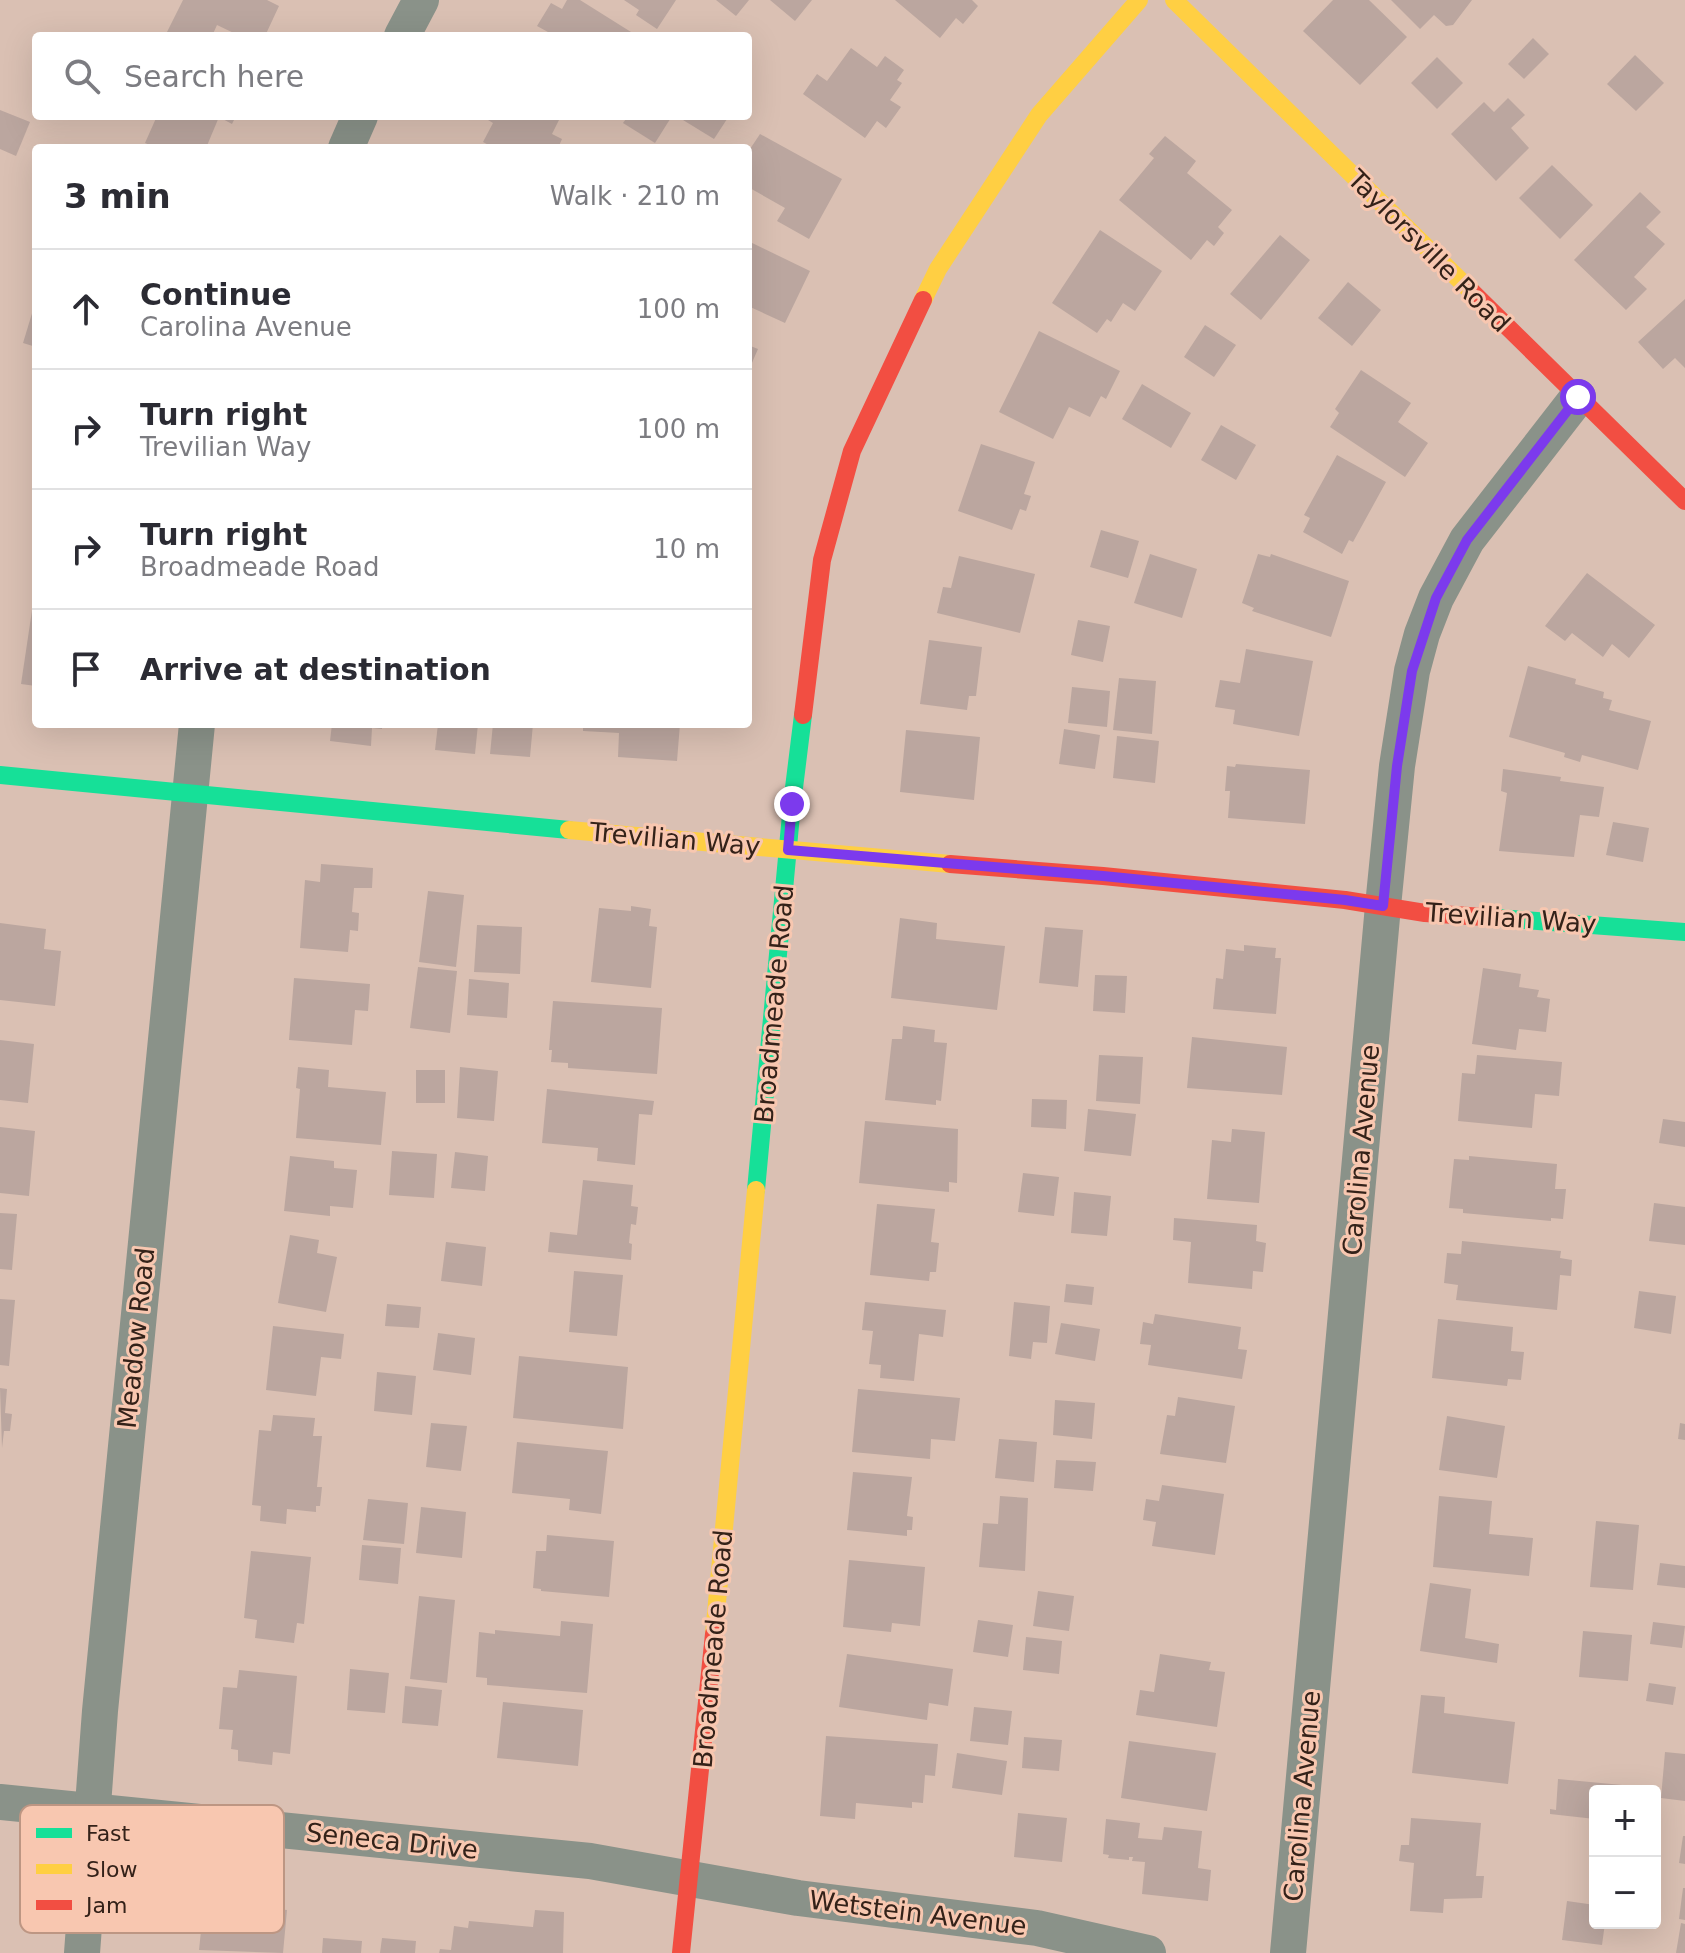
<!DOCTYPE html>
<html lang="en">
<head>
<meta charset="utf-8">
<style>
	:root { --surface:#fff; --page:#f2f2f3; --text:#2b2b33; --muted:#7c7c81; --line:#e1e1e2 }
	body { margin:0; font-family:"DejaVu Sans",sans-serif; background:var(--page); color:var(--text) }
	.controls { position:absolute; right:24px; bottom:24px; display:grid; overflow:hidden; border-radius:8px; box-shadow:0 8px 32px #0002 }
	.controls button { width:72px; height:72px; display:grid; place-items:center; padding:0; border:0; border-bottom:2px solid var(--line); background:var(--surface); color:var(--text); font:40px sans-serif }
	.stop { position:absolute; width:24px; height:24px; margin:-18px; border:6px solid #7c3aed; border-radius:50%; background:#fff }
	.stop.end { background:#7c3aed; border-color:#fff; box-shadow:0 2px 8px #0008 }
	.list { margin:0; padding:0; list-style:none }
	h2 { display:flex; justify-content:space-between; align-items:center; height:104px; margin:0; padding:0 32px; font-size:34px }
	h2 small { font-size:26px; font-weight:400; color:var(--muted) }
	.list li { display:grid; grid-template-columns:52px 1fr auto; gap:24px; align-items:center; box-sizing:border-box; height:120px; padding:0 32px; border-top:2px solid var(--line) }
	.list b { display:block; font-size:30px; white-space:nowrap }
	.list p { margin:0; font-size:26px; white-space:nowrap; color:var(--muted) }
	.list em { font-size:26px; font-style:normal; color:var(--muted) }
	.icon { flex:none; width:44px; height:44px; fill:none; stroke:currentColor; stroke-width:2; stroke-linecap:round; stroke-linejoin:round }
	.map { position:relative; flex:none; width:1685px; height:1953px; overflow:hidden }
	.search { position:absolute; background:var(--surface); box-shadow:0 8px 32px #0002; left:32px; top:32px; width:720px; height:88px; display:flex; align-items:center; gap:20px; box-sizing:border-box; padding:0 28px; border-radius:8px; color:var(--muted); font-size:30px }
	.panel { position:absolute; background:var(--surface); box-shadow:0 8px 32px #0002; left:32px; top:144px; width:720px; height:584px; border-radius:8px }
	.map>svg:first-child { display:block }
	.building { fill:#bba69f }
	.lines { fill:none; stroke-linecap:round; stroke-linejoin:round }
	.street { stroke:#8a9289; stroke-width:36 }
	.fast { stroke:#16e098; stroke-width:18 }
	.slow { stroke:#ffcf43; stroke-width:18 }
	.jam { stroke:#f24e42; stroke-width:18 }
	.route { stroke:#7c3aed; stroke-width:10 }
	.labels { text-anchor:middle; stroke-width:6; stroke-linejoin:round; paint-order:stroke }
	.street-label { font-size:26px; fill:#342219; stroke:#f8c7b0 }
	.key { fill:#f8c7b0; stroke:#bd9683; stroke-width:2 }
	.key-label { font-size:22px; fill:#342219 }
</style>
</head>
<body>
<div class="map">
<svg width="1685" height="1953" viewBox="0 0 1685 1953">
	<rect width="100%" height="100%" fill="#dac0b3"/>
	<g class="building">
		<polygon points="183,0 267,0 279,6 265,36 240,36 217,25 212,36 170,36 166,34"/>
		<polygon points="567,0 580,0 631,32 628,36 545,36 548,32 537,26 551,3 562,9"/>
		<polygon points="624,0 676,0 657,29 636,15 639,10"/>
		<polygon points="716,0 749,0 736,16"/>
		<polygon points="770,0 812,0 795,21"/>
		<polygon points="895,0 972,0 978,6 963,24 956,18 940,38"/>
		<polygon points="1333,0 1369,0 1407,37 1360,85 1303,31"/>
		<polygon points="1391,0 1472,0 1453,25 1446,26 1434,15 1420,29"/>
		<polygon points="1533,38 1549,54 1524,79 1508,64"/>
		<polygon points="851,48 877,67 885,56 904,70 897,80 902,83 890,100 901,107 886,128 877,121 865,138 803,94 817,74 827,81"/>
		<polygon points="1635,55 1664,83 1636,111 1607,84"/>
		<polygon points="1437,57 1463,83 1437,109 1411,83"/>
		<polygon points="1508,98 1525,115 1511,128 1529,148 1496,181 1451,134 1484,102 1494,112"/>
		<polygon points="0,110 30,122 16,156 0,149"/>
		<polygon points="157,116 236,116 232,124 219,117 206,148 157,148 145,143"/>
		<polygon points="491,116 561,116 552,134 562,139 558,148 494,148 483,142 493,123 488,120"/>
		<polygon points="628,116 672,116 655,143 623,123"/>
		<polygon points="685,116 729,116 714,139 683,120"/>
		<polygon points="760,134 842,179 809,239 777,221 785,208 748,187 748,152"/>
		<polygon points="1165,136 1196,161 1187,173 1232,210 1218,227 1224,233 1214,246 1207,240 1191,260 1119,200 1154,158 1149,154"/>
		<polygon points="1552,165 1593,205 1560,239 1519,198"/>
		<polygon points="1640,192 1661,212 1646,227 1665,244 1634,277 1647,289 1626,310 1574,260"/>
		<polygon points="1100,230 1162,271 1135,311 1123,303 1111,322 1107,319 1097,333 1052,303"/>
		<polygon points="1280,235 1310,260 1261,320 1230,294"/>
		<polygon points="748,241 810,271 785,323 748,306"/>
		<polygon points="1348,282 1381,310 1352,346 1318,318"/>
		<polygon points="1685,299 1685,368 1675,358 1663,369 1638,342"/>
		<polygon points="33,310 36,311 36,347 23,343"/>
		<polygon points="1205,325 1236,345 1214,377 1184,357"/>
		<polygon points="1039,331 1120,371 1106,399 1101,396 1090,417 1069,407 1053,439 999,412"/>
		<polygon points="748,345 758,349 748,372"/>
		<polygon points="1361,370 1411,403 1398,422 1428,443 1405,477 1330,427 1339,413 1335,409"/>
		<polygon points="1142,384 1191,413 1171,448 1122,419"/>
		<polygon points="1221,425 1256,445 1236,480 1201,460"/>
		<polygon points="981,444 1035,462 1024,494 1031,496 1026,511 1020,509 1012,530 958,511"/>
		<polygon points="1337,455 1386,482 1353,542 1349,540 1342,554 1303,532 1310,518 1304,515"/>
		<polygon points="1101,530 1139,541 1128,578 1090,567"/>
		<polygon points="1150,554 1197,569 1182,618 1134,603"/>
		<polygon points="1258,554 1270,557 1271,554 1349,581 1331,637 1252,611 1254,608 1242,603"/>
		<polygon points="959,556 1035,574 1020,633 937,613 943,587 951,588"/>
		<polygon points="1587,573 1655,625 1629,658 1612,644 1603,657 1572,633 1565,641 1545,626"/>
		<polygon points="34,597 36,597 36,686 21,684"/>
		<polygon points="1078,620 1110,626 1103,662 1071,655"/>
		<polygon points="929,640 982,647 976,696 969,696 967,710 920,704"/>
		<polygon points="1246,649 1313,661 1299,736 1233,724 1235,710 1215,707 1220,680 1240,683"/>
		<polygon points="1528,666 1576,679 1575,684 1604,692 1603,698 1612,700 1609,710 1651,721 1638,770 1582,755 1580,762 1564,757 1565,753 1509,737"/>
		<polygon points="1119,678 1156,681 1152,734 1113,730"/>
		<polygon points="1072,687 1110,691 1107,727 1068,723"/>
		<polygon points="332,724 382,724 382,729 372,728 371,746 330,741"/>
		<polygon points="438,724 478,724 475,754 435,750"/>
		<polygon points="493,724 533,724 530,757 490,754"/>
		<polygon points="583,724 680,724 677,761 618,757 619,733 583,731"/>
		<polygon points="1064,729 1100,735 1095,769 1059,764"/>
		<polygon points="906,730 980,737 974,800 900,792"/>
		<polygon points="1117,736 1159,741 1155,783 1113,778"/>
		<polygon points="1236,764 1310,770 1305,824 1228,818 1230,791 1225,791 1227,766 1235,767"/>
		<polygon points="1503,769 1561,777 1560,781 1604,787 1599,817 1580,815 1574,857 1499,851 1507,793 1501,791"/>
		<polygon points="1613,822 1649,828 1643,862 1606,855"/>
		<polygon points="321,864 373,868 372,888 354,888 352,912 359,913 358,931 350,930 348,952 300,948 305,880 320,882"/>
		<polygon points="428,891 464,895 456,967 419,962"/>
		<polygon points="631,906 651,909 649,926 657,927 651,988 591,982 599,908 631,911"/>
		<polygon points="900,918 937,923 936,939 1005,946 997,1010 891,998"/>
		<polygon points="0,923 46,929 44,949 61,951 55,1006 0,1000"/>
		<polygon points="477,925 522,927 520,974 474,972"/>
		<polygon points="1045,927 1083,930 1078,987 1039,983"/>
		<polygon points="1244,945 1276,948 1275,958 1281,958 1276,1014 1213,1009 1216,978 1223,979 1226,949 1244,951"/>
		<polygon points="418,967 457,971 450,1033 410,1028"/>
		<polygon points="1483,968 1521,974 1519,987 1539,990 1537,997 1550,999 1546,1032 1519,1029 1516,1050 1472,1044"/>
		<polygon points="1095,975 1127,976 1125,1013 1093,1011"/>
		<polygon points="294,978 370,984 368,1011 355,1010 352,1045 289,1040"/>
		<polygon points="469,979 509,983 507,1018 467,1015"/>
		<polygon points="553,1001 662,1008 657,1074 568,1068 568,1063 551,1062 552,1050 549,1050"/>
		<polygon points="903,1026 935,1030 934,1042 947,1043 941,1101 936,1100 936,1105 885,1100 892,1039 902,1039"/>
		<polygon points="1192,1037 1287,1047 1282,1095 1187,1088"/>
		<polygon points="0,1040 34,1044 28,1103 0,1100"/>
		<polygon points="1099,1055 1143,1057 1140,1104 1096,1101"/>
		<polygon points="1477,1055 1562,1062 1559,1096 1535,1094 1532,1128 1458,1121 1462,1073 1475,1074"/>
		<polygon points="298,1067 329,1070 328,1087 386,1092 381,1145 296,1138 300,1089 296,1088"/>
		<polygon points="460,1067 498,1071 494,1121 457,1118"/>
		<rect x="416" y="1070" width="29" height="33"/>
		<polygon points="547,1089 654,1101 652,1115 639,1114 635,1165 597,1161 598,1148 542,1143"/>
		<polygon points="1032,1099 1067,1100 1066,1129 1031,1127"/>
		<polygon points="1088,1109 1136,1114 1131,1156 1084,1151"/>
		<polygon points="1663,1119 1685,1122 1685,1147 1659,1143"/>
		<polygon points="865,1121 958,1129 957,1183 949,1182 949,1192 859,1183"/>
		<polygon points="0,1127 35,1131 29,1196 0,1193"/>
		<polygon points="1232,1129 1265,1132 1259,1203 1207,1199 1212,1140 1231,1142"/>
		<polygon points="392,1151 437,1154 434,1198 389,1195"/>
		<polygon points="455,1152 488,1156 485,1191 451,1188"/>
		<polygon points="290,1156 334,1161 334,1168 357,1170 353,1208 330,1206 330,1216 284,1211"/>
		<polygon points="1469,1156 1557,1164 1555,1189 1566,1189 1563,1219 1551,1218 1551,1221 1463,1213 1463,1209 1449,1208 1454,1159 1469,1160"/>
		<polygon points="1023,1173 1059,1177 1054,1216 1018,1212"/>
		<polygon points="583,1180 633,1185 631,1206 638,1207 636,1225 631,1224 629,1243 632,1244 631,1260 548,1252 550,1232 577,1235"/>
		<polygon points="1074,1192 1111,1196 1107,1236 1071,1233"/>
		<polygon points="1654,1203 1685,1207 1685,1245 1649,1241"/>
		<polygon points="877,1204 935,1209 931,1242 939,1243 936,1272 930,1272 929,1281 870,1275"/>
		<polygon points="0,1213 17,1214 12,1270 0,1269"/>
		<polygon points="1174,1218 1257,1225 1256,1241 1266,1243 1263,1272 1253,1271 1252,1289 1188,1283 1191,1242 1173,1240"/>
		<polygon points="290,1235 319,1240 317,1253 337,1257 326,1312 278,1303"/>
		<polygon points="1462,1241 1561,1251 1560,1258 1572,1260 1571,1276 1560,1275 1557,1310 1456,1300 1458,1285 1444,1283 1447,1253 1461,1254"/>
		<polygon points="446,1242 486,1247 482,1286 441,1281"/>
		<polygon points="574,1271 623,1275 617,1336 569,1332"/>
		<polygon points="1066,1284 1094,1287 1092,1305 1064,1302"/>
		<polygon points="1639,1291 1676,1296 1671,1334 1634,1328"/>
		<polygon points="0,1299 15,1300 9,1366 0,1365"/>
		<polygon points="865,1302 946,1310 943,1337 919,1334 914,1381 880,1378 881,1365 869,1364 873,1331 862,1330"/>
		<polygon points="1014,1302 1050,1306 1047,1343 1033,1342 1031,1359 1009,1356"/>
		<polygon points="387,1304 421,1307 419,1328 385,1326"/>
		<polygon points="1155,1314 1241,1327 1238,1349 1247,1350 1242,1379 1148,1365 1151,1345 1140,1344 1143,1322 1153,1324"/>
		<polygon points="1438,1319 1513,1327 1511,1351 1524,1352 1521,1380 1508,1379 1507,1386 1432,1378"/>
		<polygon points="1061,1323 1100,1329 1095,1361 1055,1354"/>
		<polygon points="273,1326 344,1334 341,1359 321,1357 316,1396 266,1390"/>
		<polygon points="438,1333 475,1338 471,1375 433,1370"/>
		<polygon points="519,1356 628,1367 623,1429 513,1418"/>
		<polygon points="377,1372 416,1376 412,1415 374,1411"/>
		<polygon points="0,1388 7,1389 5,1413 12,1414 10,1431 4,1431 2,1448"/>
		<polygon points="858,1389 960,1398 955,1441 931,1439 930,1459 852,1452"/>
		<polygon points="1178,1397 1235,1406 1226,1463 1160,1454 1167,1415 1175,1416"/>
		<polygon points="1055,1400 1095,1403 1092,1439 1053,1435"/>
		<polygon points="273,1415 315,1418 313,1436 322,1436 317,1487 322,1487 320,1506 316,1506 316,1512 287,1509 286,1524 260,1521 261,1506 252,1505 259,1430 271,1431"/>
		<polygon points="1447,1416 1505,1426 1497,1478 1439,1470"/>
		<polygon points="431,1423 467,1426 461,1471 426,1467"/>
		<polygon points="1680,1423 1685,1424 1685,1440 1678,1439"/>
		<polygon points="999,1439 1037,1442 1034,1482 995,1478"/>
		<polygon points="517,1442 608,1451 601,1514 569,1510 570,1499 512,1493"/>
		<polygon points="1056,1460 1096,1462 1093,1491 1054,1488"/>
		<polygon points="853,1472 912,1477 907,1516 913,1517 912,1530 907,1530 907,1536 847,1530"/>
		<polygon points="1162,1485 1224,1494 1215,1555 1152,1546 1156,1522 1143,1520 1146,1499 1159,1501"/>
		<polygon points="1000,1496 1028,1498 1025,1571 979,1567 983,1523 998,1524"/>
		<polygon points="1439,1496 1492,1501 1489,1534 1533,1538 1529,1576 1433,1567"/>
		<polygon points="368,1499 408,1503 404,1544 363,1540"/>
		<polygon points="421,1507 466,1512 462,1558 416,1553"/>
		<polygon points="1596,1521 1639,1525 1633,1590 1590,1587"/>
		<polygon points="547,1535 614,1541 609,1597 541,1591 541,1589 533,1588 536,1551 546,1551"/>
		<polygon points="362,1545 401,1548 398,1584 359,1580"/>
		<polygon points="251,1551 311,1557 304,1624 297,1623 294,1643 255,1638 257,1620 244,1618"/>
		<polygon points="849,1560 925,1567 920,1626 892,1623 891,1632 843,1627"/>
		<polygon points="1660,1563 1685,1566 1685,1588 1657,1585"/>
		<polygon points="1430,1583 1471,1589 1465,1638 1499,1644 1497,1663 1420,1651"/>
		<polygon points="1038,1591 1074,1596 1069,1631 1033,1626"/>
		<polygon points="419,1596 455,1600 447,1683 410,1679"/>
		<polygon points="978,1620 1013,1625 1008,1657 973,1652"/>
		<polygon points="561,1621 593,1624 587,1693 487,1685 487,1678 476,1677 479,1632 495,1634 495,1630 560,1636"/>
		<polygon points="1653,1622 1685,1626 1682,1648 1650,1644"/>
		<polygon points="1583,1631 1632,1635 1628,1681 1579,1677"/>
		<polygon points="1026,1637 1062,1641 1059,1674 1023,1670"/>
		<polygon points="847,1654 953,1669 948,1706 929,1703 927,1720 839,1707"/>
		<polygon points="1160,1654 1211,1662 1209,1670 1225,1672 1217,1727 1136,1715 1140,1690 1154,1692"/>
		<polygon points="350,1669 389,1673 385,1713 347,1710"/>
		<polygon points="239,1670 297,1676 290,1754 273,1752 272,1765 238,1761 238,1750 231,1749 233,1730 219,1729 223,1687 237,1688"/>
		<polygon points="1649,1683 1676,1687 1673,1705 1646,1701"/>
		<polygon points="405,1686 442,1690 438,1726 402,1723"/>
		<polygon points="1421,1695 1445,1697 1444,1713 1515,1722 1508,1784 1412,1773"/>
		<polygon points="503,1702 583,1710 578,1766 497,1758"/>
		<polygon points="974,1707 1012,1711 1008,1745 970,1741"/>
		<polygon points="826,1736 938,1744 935,1776 925,1775 923,1803 912,1802 912,1808 856,1803 855,1819 820,1816"/>
		<polygon points="1024,1737 1062,1740 1059,1771 1022,1768"/>
		<polygon points="1129,1741 1216,1753 1207,1811 1121,1798"/>
		<polygon points="1665,1752 1685,1754 1685,1801 1661,1798"/>
		<polygon points="957,1753 1007,1761 1002,1795 952,1788"/>
		<polygon points="1558,1779 1622,1785 1621,1791 1595,1791 1595,1819 1550,1814 1550,1809 1556,1810"/>
		<polygon points="1018,1813 1067,1818 1062,1862 1014,1857"/>
		<polygon points="1411,1818 1481,1823 1476,1876 1484,1876 1482,1898 1444,1899 1443,1913 1410,1911 1414,1863 1399,1861 1401,1845 1409,1845"/>
		<polygon points="1106,1819 1140,1823 1138,1838 1162,1840 1164,1827 1202,1831 1198,1868 1211,1870 1208,1901 1142,1894 1145,1862 1132,1861 1133,1857 1129,1857 1129,1860 1108,1858 1109,1855 1103,1854"/>
		<polygon points="1683,1836 1685,1836 1685,1864 1679,1863"/>
		<polygon points="1683,1888 1685,1888 1685,1920 1679,1919"/>
		<polygon points="1567,1901 1595,1905 1595,1923 1605,1923 1602,1945 1562,1940"/>
		<polygon points="248,1906 287,1910 283,1953 199,1950 203,1912 248,1916"/>
		<polygon points="535,1910 564,1912 563,1953 439,1953 440,1949 451,1950 454,1926 468,1928 469,1921 533,1927"/>
		<polygon points="1681,1923 1685,1924 1685,1953 1676,1953"/>
		<polygon points="323,1938 362,1941 361,1953 322,1953"/>
		<polygon points="382,1938 416,1941 415,1953 380,1953"/>
	</g>
	<g class="lines">
		<g class="street">
			<polyline points="402,36 421,0"/>
			<polyline points="346,148 360,116"/>
			<polyline points="0,1802 590,1861 798,1898 1037,1928 1148,1953"/>
			<polyline points="82,1953 100,1711 197,724"/>
			<polyline points="1288,1953 1383,906 1397,766 1412,671 1422,634 1436,598 1467,540 1578,397"/>
		</g>
		<g class="fast">
			<polyline points="0,775 569,830"/>
			<polyline points="1498,918 1685,932"/>
			<polyline points="756,1190 792,804 803,715"/>
		</g>
		<g class="slow">
			<polyline points="1174,0 1472,292"/>
			<polyline points="923,300 938,269 1039,115 1139,0"/>
			<polyline points="569,830 950,864"/>
			<polyline points="714,1634 756,1190"/>
		</g>
		<g class="jam">
			<polyline points="1472,292 1685,501"/>
			<polyline points="803,715 822,560 852,451 923,300"/>
			<polyline points="950,864 1103,876 1345,900 1425,913 1498,918"/>
			<polyline points="681,1953 714,1634"/>
		</g>
	</g>
	<g class="lines">
		<polyline class="route" points="792,804 788,850 1103,876 1345,900 1383,906 1397,766 1412,671 1436,598 1467,540 1578,397"/>
	</g>
	<g class="labels">
		<g class="street-label">
			<text transform="translate(1429 251) rotate(45)" y="9">Taylorsville Road</text>
			<text transform="translate(675 839) rotate(5)" y="9">Trevilian Way</text>
			<text transform="translate(1511 918) rotate(4)" y="9">Trevilian Way</text>
			<text transform="translate(774 1004) rotate(-85)" y="9">Broadmeade Road</text>
			<text transform="translate(1361 1150) rotate(-85)" y="9">Carolina Avenue</text>
			<text transform="translate(136 1338) rotate(-84)" y="9">Meadow Road</text>
			<text transform="translate(713 1649) rotate(-85)" y="9">Broadmeade Road</text>
			<text transform="translate(1302 1796) rotate(-85)" y="9">Carolina Avenue</text>
			<text transform="translate(392 1841) rotate(6)" y="9">Seneca Drive</text>
			<text transform="translate(918 1913) rotate(7)" y="9">Wetstein Avenue</text>
		</g>
	</g>
	<rect x="20" y="1805" width="264" height="128" rx="12" class="key"/>
	<rect x="36" y="1828" width="36" height="10" fill="#16e098"/>
	<rect x="36" y="1864" width="36" height="10" fill="#ffcf43"/>
	<rect x="36" y="1900" width="36" height="10" fill="#f24e42"/>
	<g class="key-label">
		<text x="86" y="1841">Fast</text>
		<text x="86" y="1877">Slow</text>
		<text x="86" y="1913">Jam</text>
	</g>
</svg>
<div class="controls">
<button>+</button>
<button>−</button>
</div>
<div class="stop" style="left:1578px;top:397px"></div>
<div class="stop end" style="left:792px;top:804px"></div>
<div class="search"><svg class="icon" aria-label="search" viewBox="0 0 24 24"><circle cx="10" cy="10" r="6"/><path d="M15 15l6 6"/></svg>Search here</div>
<section class="panel">
<h2>3 min<small>Walk · 210 m</small></h2>
<ul class="list">
<li><svg class="icon" aria-label="ahead" viewBox="0 0 24 24"><path d="M12 20V5M6 11l6-6 6 6"/></svg><div><b>Continue</b><p>Carolina Avenue</p></div><em>100 m</em></li>
<li><svg class="icon" aria-label="right" viewBox="0 0 24 24"><path d="M7 20v-9h11M14 6l5 5-5 5"/></svg><div><b>Turn right</b><p>Trevilian Way</p></div><em>100 m</em></li>
<li><svg class="icon" aria-label="right" viewBox="0 0 24 24"><path d="M7 20v-9h11M14 6l5 5-5 5"/></svg><div><b>Turn right</b><p>Broadmeade Road</p></div><em>10 m</em></li>
<li><svg class="icon" aria-label="arrive" viewBox="0 0 24 24"><path d="M6 21V4h12l-3 4 3 4H6"/></svg><div><b>Arrive at destination</b></div></li>
</ul>
</section>
</div>
</body>
</html>
